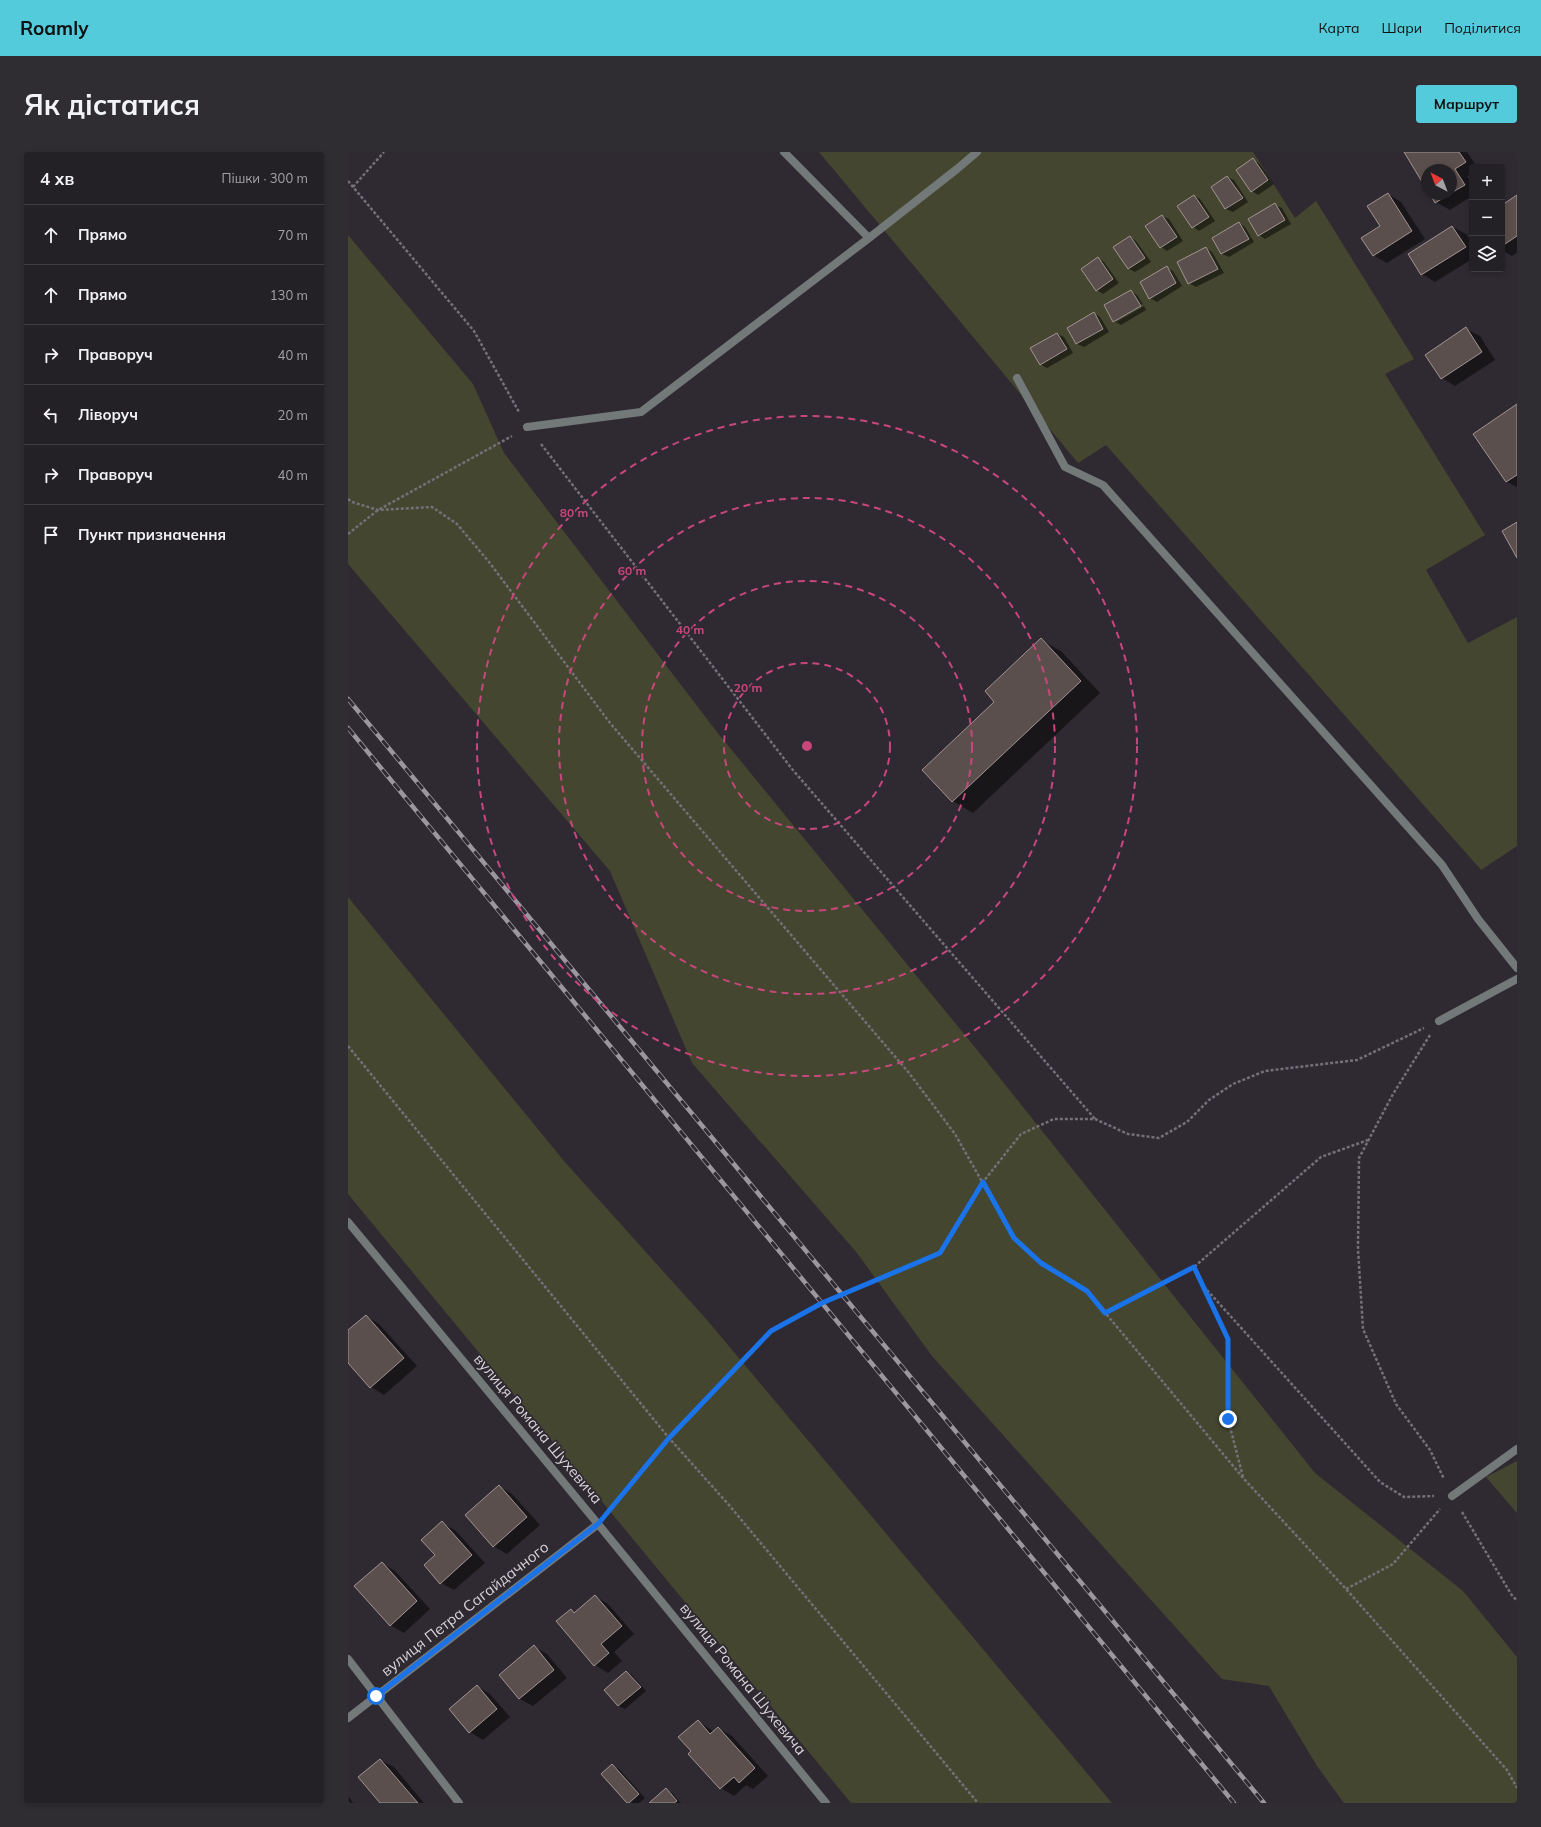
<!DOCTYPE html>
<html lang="uk">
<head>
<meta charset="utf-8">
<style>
	:root { --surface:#232026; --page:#2f2d32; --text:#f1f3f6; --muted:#a3a3a7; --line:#403e43; --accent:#53cbda }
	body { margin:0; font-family:Mulish,sans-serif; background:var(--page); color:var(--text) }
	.controls { position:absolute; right:12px; top:12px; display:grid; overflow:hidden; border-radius:4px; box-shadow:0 2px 6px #0003 }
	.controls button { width:36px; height:36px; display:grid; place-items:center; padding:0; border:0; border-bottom:1px solid var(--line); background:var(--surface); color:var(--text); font:20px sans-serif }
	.compass { position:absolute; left:1073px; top:12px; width:36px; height:36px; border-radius:50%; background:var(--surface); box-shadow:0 2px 6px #0003; rotate:318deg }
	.stop { position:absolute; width:12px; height:12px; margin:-9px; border:3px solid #1a73e8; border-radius:50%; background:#fff }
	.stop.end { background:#1a73e8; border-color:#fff; box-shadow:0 1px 4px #0008 }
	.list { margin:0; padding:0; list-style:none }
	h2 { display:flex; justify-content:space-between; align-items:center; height:52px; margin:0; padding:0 16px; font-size:17px }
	h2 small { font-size:13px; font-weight:400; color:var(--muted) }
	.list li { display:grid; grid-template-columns:26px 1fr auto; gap:12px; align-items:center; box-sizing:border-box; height:60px; padding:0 16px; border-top:1px solid var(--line) }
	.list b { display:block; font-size:15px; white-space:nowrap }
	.list em { font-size:13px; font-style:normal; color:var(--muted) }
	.icon { flex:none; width:22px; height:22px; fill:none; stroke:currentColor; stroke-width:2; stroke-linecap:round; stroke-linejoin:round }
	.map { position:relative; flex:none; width:1169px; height:1651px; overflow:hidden; border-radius:4px }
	header { display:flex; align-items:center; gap:24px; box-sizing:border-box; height:56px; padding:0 20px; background:var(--accent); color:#111 }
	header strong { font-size:19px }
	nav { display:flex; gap:22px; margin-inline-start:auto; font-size:14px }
	.intro { display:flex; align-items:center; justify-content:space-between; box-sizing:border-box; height:96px; padding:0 24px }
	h1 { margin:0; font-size:28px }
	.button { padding:10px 18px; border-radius:4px; background:var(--accent); color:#111; font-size:14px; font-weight:700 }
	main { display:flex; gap:24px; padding:0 24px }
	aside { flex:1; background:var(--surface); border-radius:4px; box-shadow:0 2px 6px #0003 }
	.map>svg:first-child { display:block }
	.green { fill:#444630 }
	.shadow { fill:#0007 }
	.building { fill:#5b4f4d; stroke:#a19492 }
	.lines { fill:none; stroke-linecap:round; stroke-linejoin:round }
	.path { stroke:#757078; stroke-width:2.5; stroke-dasharray:3 2; stroke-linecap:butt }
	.lane { stroke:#737979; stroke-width:8 }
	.street { stroke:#737979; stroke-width:8 }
	.rail-casing { stroke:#9c979e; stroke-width:4.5 }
	.rail { stroke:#2f2a32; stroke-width:3; stroke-dasharray:9; stroke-linecap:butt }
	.route { stroke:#1a73e8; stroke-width:5 }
	.ring { fill:none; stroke:#c8477b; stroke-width:2; stroke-dasharray:7 5 }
	.labels { text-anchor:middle; stroke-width:3.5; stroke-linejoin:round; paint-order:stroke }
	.street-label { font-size:15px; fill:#d8d4da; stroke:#2f2a32 }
	.centre { fill:#c8477b; stroke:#2f2a32; stroke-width:2 }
	.ring-label { font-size:12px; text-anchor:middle; font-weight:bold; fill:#c8477b; stroke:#2f2a32; stroke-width:3.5; stroke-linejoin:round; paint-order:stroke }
</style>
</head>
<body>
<header>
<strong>Roamly</strong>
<nav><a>Карта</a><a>Шари</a><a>Поділитися</a></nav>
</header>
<div class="intro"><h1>Як дістатися</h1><a class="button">Маршрут</a></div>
<main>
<aside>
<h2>4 хв<small>Пішки · 300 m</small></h2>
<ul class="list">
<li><svg class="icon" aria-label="ahead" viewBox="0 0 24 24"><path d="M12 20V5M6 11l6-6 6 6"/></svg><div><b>Прямо</b></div><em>70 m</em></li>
<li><svg class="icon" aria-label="ahead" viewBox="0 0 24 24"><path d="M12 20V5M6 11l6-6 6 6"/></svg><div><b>Прямо</b></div><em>130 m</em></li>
<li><svg class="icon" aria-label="right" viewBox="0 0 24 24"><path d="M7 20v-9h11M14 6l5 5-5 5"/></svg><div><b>Праворуч</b></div><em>40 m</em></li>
<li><svg class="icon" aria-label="left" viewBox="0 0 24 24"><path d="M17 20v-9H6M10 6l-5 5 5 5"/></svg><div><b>Ліворуч</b></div><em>20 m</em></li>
<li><svg class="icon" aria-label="right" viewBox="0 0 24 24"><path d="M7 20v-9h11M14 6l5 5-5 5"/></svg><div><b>Праворуч</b></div><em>40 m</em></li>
<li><svg class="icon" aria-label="arrive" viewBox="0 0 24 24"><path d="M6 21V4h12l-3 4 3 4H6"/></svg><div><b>Пункт призначення</b></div></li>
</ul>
</aside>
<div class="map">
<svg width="1169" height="1651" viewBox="0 0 1169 1651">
	<rect width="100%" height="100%" fill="#2f2a32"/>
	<g class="green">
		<polygon points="471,0 905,0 947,66 968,49 1066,207 1037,222 1137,383 1078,418 1120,491 1169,465 1169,694 1133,718 758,293 730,311"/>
		<polygon points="0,83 125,232 156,301 369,580 639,910 967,1321 1115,1439 1169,1505 1169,1651 996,1651 969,1614 921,1534 874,1527 584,1204 509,1101 344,911 262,719 0,412"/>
		<polygon points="0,745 216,1009 359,1168 764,1651 503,1651 0,1042"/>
		<polygon points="1169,1309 1169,1361 1138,1325"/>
	</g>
	<g class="shadow">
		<polygon points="1057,0 1119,0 1129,15 1124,15 1124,22 1119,24 1124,32 1124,44 1102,58 1088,50 1083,42 1103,42 1103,18 1079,18 1079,36"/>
		<polygon points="905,8 911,11 926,32 910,43 904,39"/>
		<polygon points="879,25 886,28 900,50 885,60 878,57 864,35"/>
		<polygon points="1040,42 1053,50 1077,87 1039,111 1025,103 1034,75"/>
		<polygon points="846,44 852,47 867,69 851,79 845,75 830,54"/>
		<polygon points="1169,44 1169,101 1164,104 1154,98 1154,54"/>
		<polygon points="927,53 934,56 943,72 917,87 911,83"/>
		<polygon points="814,64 821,67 835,89 819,99 813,95 799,74"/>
		<polygon points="891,71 897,75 906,90 881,105 874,102 865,86"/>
		<polygon points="1105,75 1118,82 1124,92 1124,107 1087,130 1074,122"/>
		<polygon points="782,85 788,89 803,110 787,120 781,117 766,95"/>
		<polygon points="858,96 864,100 876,121 848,135 841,131 830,111"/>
		<polygon points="750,106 756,110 771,131 755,142 749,138"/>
		<polygon points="819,116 825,119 834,134 809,150 802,146"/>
		<polygon points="783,139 789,143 795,152 768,167 768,170 796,154 798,158 773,173 766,169"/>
		<polygon points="746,161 752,165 761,180 736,195 729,192 720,176"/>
		<polygon points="1118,177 1132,184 1147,208 1107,234 1094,226"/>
		<polygon points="709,182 716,185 725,201 699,216 692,212"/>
		<polygon points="1169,253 1169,335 1159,330 1127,282"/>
		<polygon points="693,488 713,499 752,541 625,661 605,649 575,618 648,550"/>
		<polygon points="18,1164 31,1172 69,1214 36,1243 23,1235 0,1209 0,1180"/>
		<polygon points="151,1334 164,1342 192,1373 159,1402 145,1394"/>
		<polygon points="94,1371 107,1378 137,1411 106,1438 93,1431 88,1403"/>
		<polygon points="34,1411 47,1419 82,1457 56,1481 42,1473"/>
		<polygon points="247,1444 260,1452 286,1482 266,1500 274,1509 260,1521 247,1513 223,1458 228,1461"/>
		<polygon points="186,1495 199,1502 219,1526 185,1554 172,1547 152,1523"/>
		<polygon points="278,1520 284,1523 298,1539 277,1557 271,1554 257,1538"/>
		<polygon points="129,1534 142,1542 162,1565 135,1588 122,1580"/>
		<polygon points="350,1569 366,1580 370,1576 384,1584 420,1624 405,1637 398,1633 386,1644 373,1636 344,1599"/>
		<polygon points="32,1608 46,1615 76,1651 33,1651"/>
		<polygon points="265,1614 271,1617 297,1646 291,1651 280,1651"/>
		<polygon points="318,1637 324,1641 333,1651 303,1651"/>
		<polygon points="1,1645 5,1651 0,1651"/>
	</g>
	<g class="building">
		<polygon points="1056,0 1111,0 1118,10 1107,17 1117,33 1103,41 1103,18 1079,18 1079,38"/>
		<polygon points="905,6 920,28 903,40 888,18"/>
		<polygon points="879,24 895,46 877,57 863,35"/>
		<polygon points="1040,41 1064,79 1025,104 1013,86 1032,74 1019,54"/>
		<polygon points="1082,42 1102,42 1087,51"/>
		<polygon points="846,43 861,65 844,76 829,54"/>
		<polygon points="1169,43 1169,84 1154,94 1154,53"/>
		<polygon points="927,51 937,68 910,84 900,67"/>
		<polygon points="814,63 829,85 812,96 797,74"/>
		<polygon points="891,70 901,87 873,102 864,86"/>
		<polygon points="1104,74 1118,95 1073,123 1060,102"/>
		<polygon points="782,84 797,106 780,117 765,95"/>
		<polygon points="858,95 870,117 840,132 829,110"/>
		<polygon points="750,105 765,127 748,139 733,117"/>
		<polygon points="819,114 828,131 801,147 792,130"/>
		<polygon points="783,138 793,154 765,170 756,153"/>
		<polygon points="746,160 755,177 728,192 719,176"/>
		<polygon points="1118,175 1134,200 1093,227 1077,203"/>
		<polygon points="709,181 719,197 692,213 682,196"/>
		<polygon points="1169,252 1169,323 1158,330 1125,282"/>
		<polygon points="1169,370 1169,406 1154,379"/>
		<polygon points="693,486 733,529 604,650 574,618 646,550 637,539"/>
		<polygon points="18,1163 56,1206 22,1236 0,1211 0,1178"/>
		<polygon points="151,1333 179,1365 145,1395 117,1363"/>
		<polygon points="94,1369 124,1403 92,1432 76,1413 87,1403 73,1388"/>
		<polygon points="34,1410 69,1449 42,1474 6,1434"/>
		<polygon points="247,1443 274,1474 253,1492 261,1501 246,1514 208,1469 223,1457 226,1461"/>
		<polygon points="186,1493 206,1518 171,1547 151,1523"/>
		<polygon points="278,1519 293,1535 270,1554 256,1538"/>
		<polygon points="129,1533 149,1557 121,1581 101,1557"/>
		<polygon points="350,1568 362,1582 370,1575 407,1616 391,1631 386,1625 372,1637 340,1602 343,1599 330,1585"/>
		<polygon points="32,1607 70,1651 32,1651 10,1625"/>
		<polygon points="264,1612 291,1642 281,1651 279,1651 253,1622"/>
		<polygon points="318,1636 329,1649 326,1651 301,1651"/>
	</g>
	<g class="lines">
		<g class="path">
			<polyline points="0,29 126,179 171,260"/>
			<polyline points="5,35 36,0"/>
			<polyline points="193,292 444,617 747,967"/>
			<polyline points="0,347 4,350 30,358 84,355 109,372 141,410 262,571 561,921 607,982 666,1086 693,1111 739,1139 896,1327 998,1437 1159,1618 1169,1636"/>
			<polyline points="0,382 30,358 164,284"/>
			<polyline points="1082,883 1045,942 1011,1006 1010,1097 1015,1177 1048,1252 1082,1298 1096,1327"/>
			<polyline points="0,894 321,1286 381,1353 630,1651"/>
			<polyline points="859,1138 1032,1330 1056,1345 1086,1344"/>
			<polyline points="757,1161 846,1115"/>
			<polyline points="895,1325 880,1267 880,1187 846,1115 973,1005 1020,988"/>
			<polyline points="261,1359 321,1286 423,1179 474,1151 592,1101 635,1030 673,982 706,967 747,967 780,982 811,986 839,970 861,948 885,932 917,919 1009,908 1076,876"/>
			<polyline points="1114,1360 1163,1442 1169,1449"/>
			<polyline points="998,1437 1045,1412 1092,1357"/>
		</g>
		<polyline class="lane" points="669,226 717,315 755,333 1094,713 1130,767 1169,816"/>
		<g class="street">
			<polyline points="436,0 521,86"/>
			<polyline points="179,275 293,260 521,86 609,17 629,0"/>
			<polyline points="1091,869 1169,827"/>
			<polyline points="0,1070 250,1372 478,1651"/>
			<polyline points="1104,1344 1169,1297"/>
			<polyline points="0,1507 111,1651"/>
			<polyline points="0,1566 250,1372"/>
		</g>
		<defs>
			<g id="rail">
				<polyline points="0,547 916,1651"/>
				<polyline points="0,576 886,1651"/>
			</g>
		</defs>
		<use href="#rail" class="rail-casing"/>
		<use href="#rail" class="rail"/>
	</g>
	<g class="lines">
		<polyline class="route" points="28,1544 250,1372 321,1286 423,1179 474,1151 592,1101 635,1030 666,1086 693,1111 739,1139 757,1161 846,1115 880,1187 880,1267"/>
	</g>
	<g class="ring">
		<circle cx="459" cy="594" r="83"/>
		<circle cx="459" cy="594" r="165"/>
		<circle cx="459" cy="594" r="248"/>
		<circle cx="459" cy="594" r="330"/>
	</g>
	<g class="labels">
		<g class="street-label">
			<text transform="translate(190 1277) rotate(50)" y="5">вулиця Романа Шухевича</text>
			<text transform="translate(117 1457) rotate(-38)" y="5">вулиця Петра Сагайдачного</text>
			<text transform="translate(395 1527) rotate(51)" y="5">вулиця Романа Шухевича</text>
		</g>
	</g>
	<circle cx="459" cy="594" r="6" class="centre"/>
	<g class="ring-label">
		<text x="226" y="365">80 m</text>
		<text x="284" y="423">60 m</text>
		<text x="342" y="482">40 m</text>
		<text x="400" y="540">20 m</text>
	</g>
</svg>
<div class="controls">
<button>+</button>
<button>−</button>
<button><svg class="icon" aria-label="layers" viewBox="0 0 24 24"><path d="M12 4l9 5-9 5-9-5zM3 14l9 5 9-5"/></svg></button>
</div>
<svg class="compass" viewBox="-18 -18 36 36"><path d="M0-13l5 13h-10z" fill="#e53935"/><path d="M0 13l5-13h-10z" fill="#a3a3a7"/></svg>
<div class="stop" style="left:28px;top:1544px"></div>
<div class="stop end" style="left:880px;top:1267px"></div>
</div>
</main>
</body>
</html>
